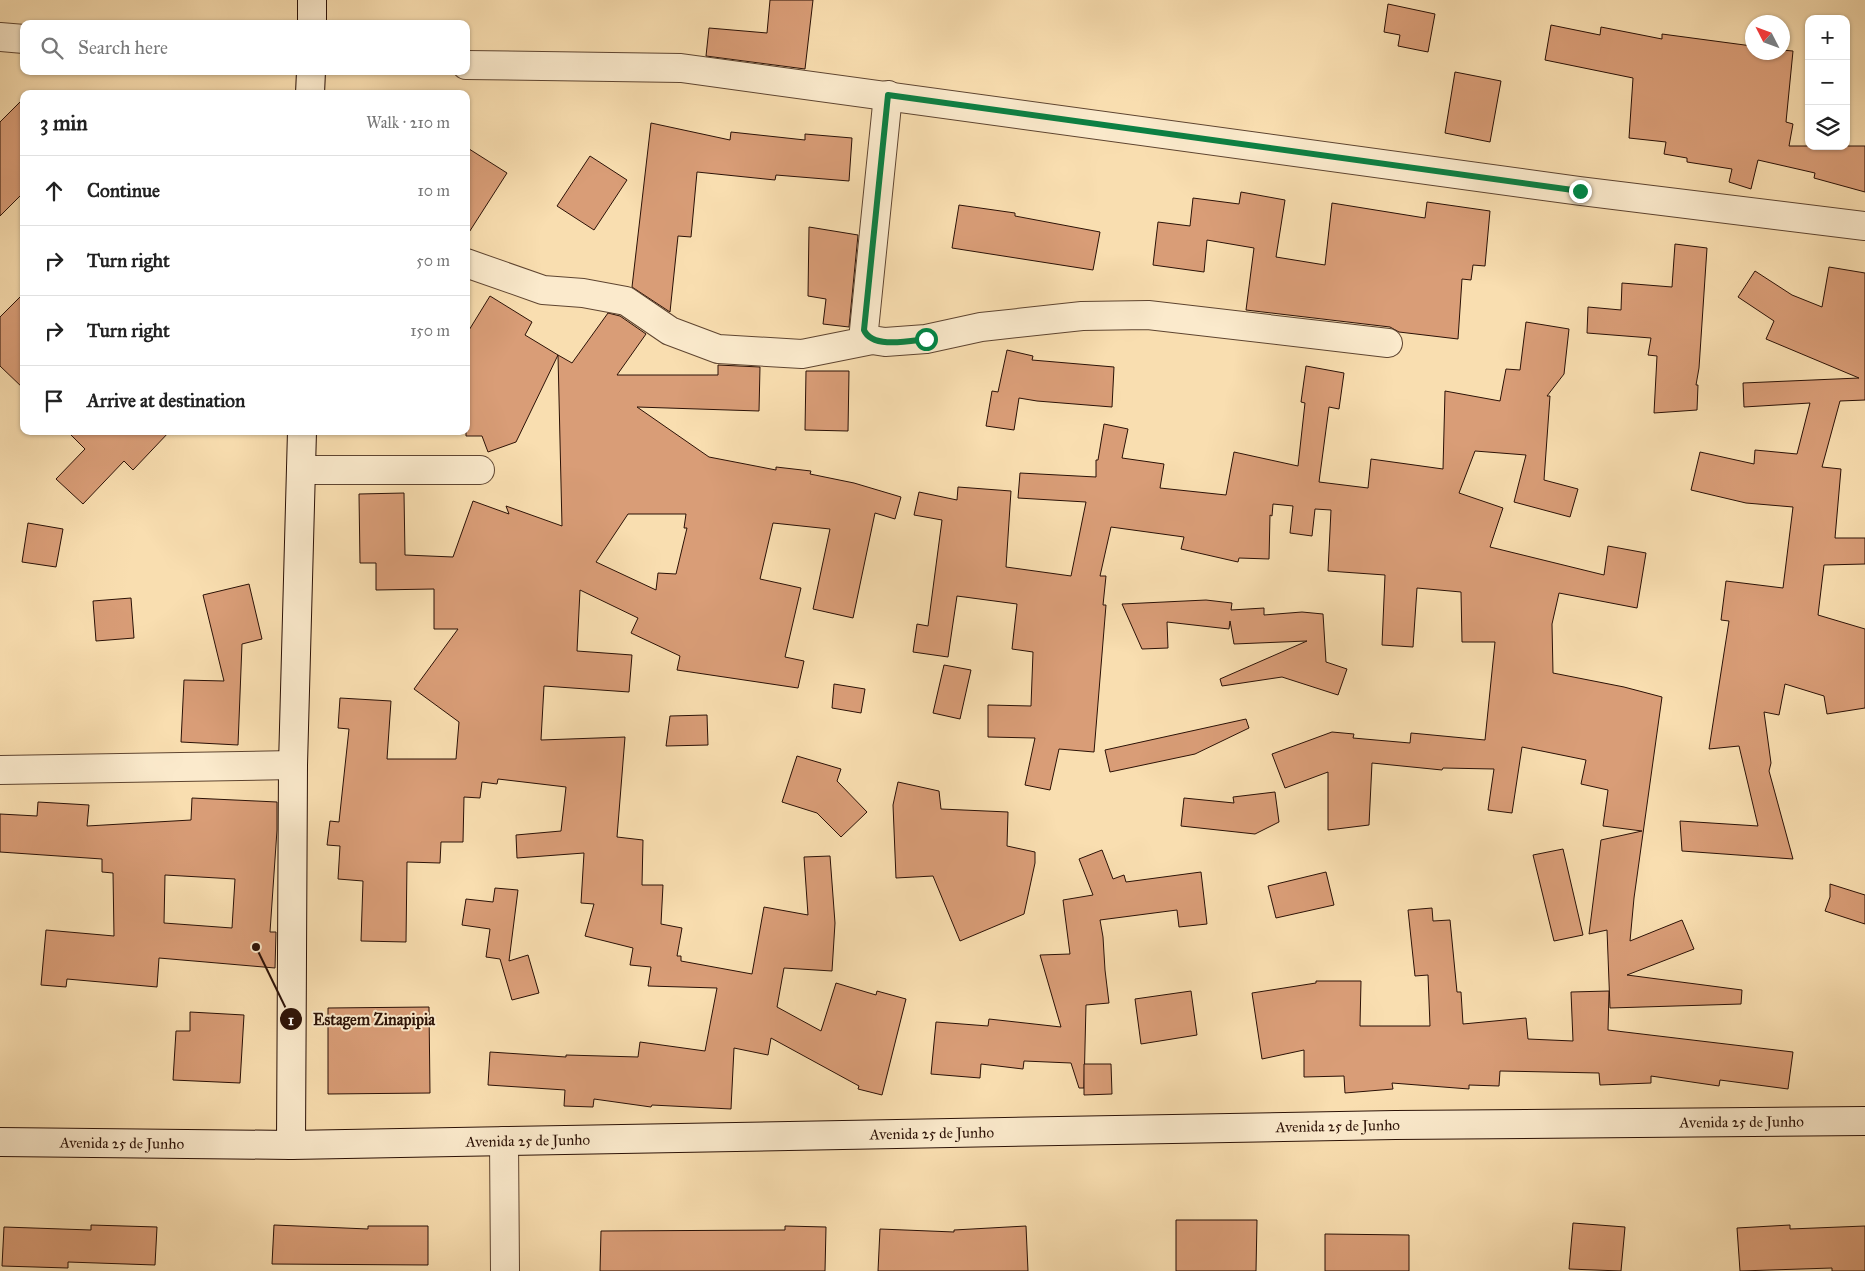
<!DOCTYPE html>
<html lang="en">
<head>
<meta charset="utf-8">
<style>
	:root { --surface:#fff; --page:#f6f6f6; --text:#222; --muted:#767676; --line:#e0e0e0 }
	body { margin:0; font-family:"IM FELL Great Primer",serif; background:var(--page); color:var(--text) }
	.controls { position:absolute; right:15px; top:15px; display:grid; overflow:hidden; border-radius:10px; box-shadow:0 1px 4px #0004 }
	.controls button { width:45px; height:45px; display:grid; place-items:center; padding:0; border:0; border-bottom:1px solid var(--line); background:var(--surface); color:var(--text); font:25px sans-serif }
	.compass { position:absolute; left:1745px; top:15px; width:45px; height:45px; border-radius:50%; background:var(--surface); box-shadow:0 1px 4px #0004; rotate:312deg }
	.stop { position:absolute; width:15px; height:15px; margin:-11px; border:4px solid #0b8043; border-radius:50%; background:#fff }
	.stop.end { background:#0b8043; border-color:#fff; box-shadow:0 1px 5px #0008 }
	.list { margin:0; padding:0; list-style:none }
	h2 { display:flex; justify-content:space-between; align-items:center; height:65px; margin:0; padding:0 20px; font-size:21px }
	h2 small { font-size:16px; font-weight:400; color:var(--muted) }
	.list li { display:grid; grid-template-columns:32px 1fr auto; gap:15px; align-items:center; box-sizing:border-box; height:70px; padding:0 20px; border-top:1px solid var(--line) }
	.list b { display:block; font-size:19px; white-space:nowrap }
	.list em { font-size:16px; font-style:normal; color:var(--muted) }
	.icon { flex:none; width:28px; height:28px; fill:none; stroke:currentColor; stroke-width:2; stroke-linecap:round; stroke-linejoin:round }
	.map { position:relative; flex:none; width:1865px; height:1271px; overflow:hidden }
	.search { position:absolute; background:var(--surface); box-shadow:0 1px 4px #0004; left:20px; top:20px; width:450px; height:55px; display:flex; align-items:center; gap:12px; box-sizing:border-box; padding:0 18px; border-radius:10px; color:var(--muted); font-size:19px }
	.panel { position:absolute; background:var(--surface); box-shadow:0 1px 4px #0004; left:20px; top:90px; width:450px; height:345px; border-radius:10px }
	.map>svg:first-child { display:block }
	.building { fill:#d99d77; stroke:#2b1106; fill-rule:evenodd }
	.lines { fill:none; stroke-linecap:round; stroke-linejoin:round }
	.street-casing { stroke:#5e4430; stroke-width:30 }
	.secondary-casing { stroke:#2b1106; stroke-width:30 }
	.street { stroke:#fbeacc; stroke-width:28 }
	.secondary { stroke:#fbeacc; stroke-width:28 }
	.route { stroke:#0b8043; stroke-width:6 }
	.labels { text-anchor:middle; stroke-width:4; stroke-linejoin:round; paint-order:stroke }
	.street-label { font-size:15px; fill:#2b1106; stroke:#fbeacc }
	.leader { fill:none; stroke:#2b1106; stroke-width:2 }
	.callout-dot { fill:#2b1106; stroke:#fbeacc; stroke-width:2 }
	.mark-label { font-size:15px; text-anchor:middle; font-weight:bold; fill:#fff }
	.callout-label { font-size:16px; text-anchor:middle; font-weight:bold; fill:#2b1106; stroke:#fbeacc; stroke-width:4; stroke-linejoin:round; paint-order:stroke }
</style>
</head>
<body>
<div class="map">
<svg width="1865" height="1271" viewBox="0 0 1865 1271">
	<rect width="100%" height="100%" fill="#f9deb0"/>
	<filter id="stains"><feTurbulence type="fractalNoise" baseFrequency=".004" numOctaves="4"/><feColorMatrix values="0 0 0 0 .2 0 0 0 0 .09 0 0 0 0 .02 0 0 0 .5 -.17"/></filter>
	<radialGradient id="worn" r=".72"><stop offset=".6" stop-color="#630" stop-opacity="0"/><stop offset="1" stop-color="#630" stop-opacity=".3"/></radialGradient>
	<g class="building">
		<polygon points="770,0 813,0 805,69 706,56 709,28 767,33"/>
		<polygon points="1388,4 1435,14 1428,52 1398,46 1400,35 1384,32"/>
		<polygon points="1551,25 1600,35 1601,27 1662,39 1662,34 1752,46 1752,52 1782,52 1782,50 1793,51 1786,122 1793,124 1789,146 1865,146 1865,192 1814,178 1815,173 1758,160 1751,189 1729,182 1732,169 1687,162 1687,158 1664,154 1666,142 1629,138 1633,78 1545,60"/>
		<polygon points="1455,72 1501,81 1490,142 1445,133"/>
		<polygon points="24,98 24,192 0,216 0,122"/>
		<polygon points="651,123 730,140 731,132 805,140 805,134 852,138 849,181 776,175 775,180 697,172 691,237 678,236 670,312 632,287"/>
		<polygon points="466,147 507,173 466,237"/>
		<polygon points="590,156 627,180 594,230 557,206"/>
		<polygon points="1241,192 1285,200 1276,257 1325,265 1332,203 1425,218 1427,202 1490,211 1485,266 1473,265 1471,280 1462,279 1458,339 1399,332 1390,327 1246,310 1254,248 1207,240 1204,272 1153,265 1158,222 1190,226 1193,198 1239,204"/>
		<polygon points="959,205 1015,213 1015,216 1100,232 1093,270 952,248"/>
		<polygon points="809,227 858,235 849,327 823,324 826,299 808,296"/>
		<polygon points="1675,244 1707,248 1699,368 1696,385 1698,385 1697,410 1654,413 1657,356 1648,355 1651,338 1587,333 1588,307 1621,310 1622,283 1672,287"/>
		<polygon points="1829,267 1865,273 1865,400 1840,401 1822,467 1841,469 1835,538 1865,538 1865,564 1824,565 1818,615 1865,629 1865,708 1827,714 1824,696 1785,684 1779,715 1764,712 1771,763 1769,771 1793,859 1682,851 1680,821 1758,826 1739,746 1709,749 1729,621 1721,620 1726,581 1783,588 1793,507 1746,503 1691,490 1700,452 1754,464 1755,450 1797,454 1810,403 1744,407 1743,383 1859,378 1766,339 1774,321 1738,297 1755,271 1792,295 1822,307"/>
		<polygon points="24,293 24,389 0,366 0,317"/>
		<polygon points="490,296 532,322 525,335 558,355 516,442 488,452 482,436 466,436 466,335"/>
		<path d="M608 313 620 316 646 334 617 375H718V365L760 367 759 411 637 407 709 457 776 470V467L811 471 810 474 854 483 901 497 895 519 875 513 853 618 813 609 830 529 773 523 760 579 801 588 785 657 804 661 798 688 677 670 680 656 631 633 638 618 580 590 577 651 632 655 629 692 544 686 541 740 625 737 617 837 643 840 642 885H663L661 924 682 928 677 956H681V961L752 974 764 907 808 915 804 857 830 856 835 923 832 971 784 968 777 1007 821 1031 836 983 876 995 877 991 906 999 882 1095 858 1089 859 1086 771 1038 768 1055 734 1048 731 1109 652 1105 651 1107 594 1099 593 1107 564 1106 565 1090 488 1085 490 1052 566 1057V1055L638 1057 640 1042 705 1051 717 988 648 986 651 967 630 965 633 948 585 936 594 904 581 903 584 853 517 858 516 835 561 831 566 787 498 779 497 784 482 782 480 798 464 797 463 842H441L440 863 407 862 406 942 361 941 363 881 338 879 340 846 327 845 330 821 339 822 349 729 338 728 340 698 391 701 387 759H456L459 722 414 689 458 629H434V589L376 590V563H360L359 494 404 493 405 555 453 557 473 501 509 514 506 506 562 526 558 355 572 363ZM628 514H686L684 528H687L676 574 658 573 656 590 596 562Z"/>
		<polygon points="1526,322 1569,329 1564,374 1547,396 1550,396 1544,480 1578,489 1570,517 1514,502 1526,455 1475,451 1459,493 1503,508 1490,547 1604,575 1608,546 1646,553 1637,608 1559,593 1552,624 1553,673 1624,687 1662,697 1634,898 1630,941 1682,920 1694,949 1627,975 1742,990 1741,1004 1610,1008 1607,930 1589,934 1601,840 1642,831 1603,826 1608,790 1581,784 1586,760 1522,747 1512,813 1488,810 1494,769 1443,768 1442,770 1372,763 1369,825 1328,830 1328,772 1285,788 1272,754 1332,732 1354,734 1353,738 1410,743 1411,733 1485,740 1495,642 1462,642 1461,592 1417,588 1413,647 1382,645 1385,575 1328,571 1331,510 1315,509 1312,536 1290,533 1293,506 1273,504 1272,516 1270,515 1269,559 1239,558 1238,562 1181,549 1184,537 1111,527 1100,576 1106,576 1103,605 1106,605 1094,752 1059,749 1050,790 1025,785 1035,738 988,737 988,705 1031,706 1033,652 1012,649 1017,604 957,596 948,657 913,652 917,624 928,626 942,520 914,515 919,492 957,500 958,487 1011,491 1006,567 1071,576 1086,502 1018,498 1020,473 1096,477 1096,460 1098,460 1104,424 1128,429 1122,458 1164,464 1160,488 1226,495 1234,452 1298,466 1305,403 1301,402 1306,366 1344,373 1339,409 1329,407 1319,482 1368,488 1371,459 1443,469 1445,391 1500,401 1506,369 1520,370"/>
		<polygon points="1007,350 1033,356 1032,360 1114,367 1112,407 1037,401 1019,398 1014,430 986,426 992,391 998,392"/>
		<polygon points="806,371 849,371 848,431 805,430"/>
		<polygon points="67,431 170,431 133,470 124,461 83,504 56,479 85,449"/>
		<polygon points="28,523 63,529 56,567 22,562"/>
		<polygon points="249,584 262,639 242,644 238,745 181,742 184,680 224,681 203,595"/>
		<polygon points="131,598 134,638 96,641 93,601"/>
		<polygon points="1206,600 1232,603 1231,610 1264,608 1264,615 1302,612 1323,614 1326,662 1347,669 1338,695 1282,677 1222,686 1220,679 1307,641 1234,644 1230,621 1229,629 1167,622 1168,648 1142,649 1122,604"/>
		<polygon points="944,665 971,670 960,719 933,713"/>
		<polygon points="834,684 865,689 861,713 832,708"/>
		<polygon points="707,715 708,745 666,746 670,716"/>
		<polygon points="1246,719 1249,728 1195,754 1110,772 1105,750"/>
		<polygon points="797,756 841,769 837,781 867,812 841,837 817,813 782,802"/>
		<polygon points="898,782 939,791 941,809 1008,812 1007,846 1035,852 1035,863 1024,914 960,941 933,876 896,878 893,805"/>
		<polygon points="1275,792 1279,822 1255,834 1181,826 1184,798 1234,803 1233,797"/>
		<path d="M192 798 277 802V830L270 932H276L275 968 159 958 157 987 67 979 66 987 41 985 46 930 114 936 113 873 102 872V859L0 852V814L37 816 38 802 89 805 87 826 191 820ZM165 875 235 879 232 928 164 923Z"/>
		<polygon points="1563,849 1583,935 1554,941 1533,855"/>
		<polygon points="1102,850 1113,879 1124,875 1126,882 1201,872 1207,924 1179,927 1177,910 1100,920 1103,937 1105,970 1109,1003 1086,1005 1084,1088 1079,1088 1071,1063 1024,1061 1023,1069 981,1064 980,1078 931,1074 936,1022 988,1026 989,1019 1061,1027 1040,955 1070,954 1063,900 1093,895 1079,859"/>
		<polygon points="1326,872 1334,905 1276,918 1268,886"/>
		<polygon points="1830,884 1865,895 1865,924 1825,911 1830,897"/>
		<polygon points="495,888 518,890 509,961 528,955 539,993 512,1000 500,959 486,957 490,929 462,925 466,899 493,902"/>
		<polygon points="1432,908 1433,921 1450,920 1457,992 1461,992 1463,1024 1526,1018 1528,1039 1573,1041 1571,992 1609,991 1608,1030 1793,1052 1788,1089 1720,1080 1719,1086 1651,1076 1651,1083 1600,1085 1599,1073 1500,1071 1499,1086 1469,1085 1469,1089 1392,1083 1393,1089 1345,1093 1344,1076 1304,1077 1304,1050 1262,1059 1252,993 1316,983 1316,981 1361,981 1360,1026 1430,1026 1428,975 1415,976 1408,910"/>
		<polygon points="1191,991 1197,1035 1141,1044 1135,999"/>
		<polygon points="429,1007 430,1093 328,1094 328,1008"/>
		<polygon points="190,1012 244,1015 240,1083 173,1080 176,1031 190,1031"/>
		<polygon points="1084,1064 1111,1064 1112,1094 1084,1095"/>
		<polygon points="1176,1220 1257,1220 1256,1271 1176,1271"/>
		<polygon points="1573,1223 1625,1227 1621,1271 1569,1269"/>
		<polygon points="91,1225 157,1227 155,1265 68,1262 68,1268 2,1266 4,1227 91,1230"/>
		<polygon points="274,1225 368,1229 368,1226 428,1226 428,1265 272,1264"/>
		<polygon points="1790,1225 1790,1229 1865,1226 1865,1271 1832,1271 1832,1268 1740,1271 1737,1228"/>
		<polygon points="785,1226 826,1227 825,1271 600,1271 601,1231 785,1230"/>
		<polygon points="1026,1226 1028,1271 878,1271 880,1229 954,1232 954,1230"/>
		<polygon points="1325,1234 1409,1235 1409,1271 1325,1271"/>
	</g>
	<g class="lines">
		<defs>
			<g id="street">
				<polyline points="0,37 24,39"/>
				<polyline points="466,65 681,68 1580,191 1865,226"/>
				<polyline points="888,95 864,330 866,336 872,340 885,342 926,339 981,327 1082,316 1148,315 1388,343"/>
				<polyline points="466,263 543,290 583,293 626,301 670,331 718,349 802,354 872,340"/>
				<polyline points="301,470 480,470"/>
				<polyline points="0,770 293,765"/>
				<polyline points="504,1141 505,1271"/>
			</g>
			<g id="secondary">
				<polyline points="312,24 312,0"/>
				<polyline points="310,94 311,71"/>
				<path id="s1" d="M0 1142 291 1145 1395 1125 1865 1121"/>
				<polyline points="291,1145 293,765 302,431"/>
			</g>
		</defs>
		<use href="#street" class="street-casing"/>
		<use href="#secondary" class="secondary-casing"/>
		<use href="#street" class="street"/>
		<use href="#secondary" class="secondary"/>
	</g>
	<g class="lines">
		<path class="route" d="M926 339C909 341 872 349 864 330L888 95 1580 191"/>
	</g>
	<g class="labels">
		<g class="street-label">
			<text dy="5" stroke="none"><textPath href="#s1" startOffset="1742">Avenida 25 de Junho</textPath></text>
			<text dy="5" stroke="none"><textPath href="#s1" startOffset="1338">Avenida 25 de Junho</textPath></text>
			<text dy="5" stroke="none"><textPath href="#s1" startOffset="932">Avenida 25 de Junho</textPath></text>
			<text dy="5" stroke="none"><textPath href="#s1" startOffset="528">Avenida 25 de Junho</textPath></text>
			<text dy="5" stroke="none"><textPath href="#s1" startOffset="122">Avenida 25 de Junho</textPath></text>
		</g>
	</g>
	<path class="leader" d="M256 947L291 1019"/>
	<g class="callout-dot">
		<circle cx="256" cy="947" r="5"/>
		<circle cx="291" cy="1019" r="12"/>
	</g>
	<g class="mark-label">
		<text x="291" y="1025">1</text>
	</g>
	<g class="callout-label">
		<text x="374" y="1025">Estagem Zinapipia</text>
	</g>
	<rect width="100%" height="100%" filter="url(#stains)"/>
	<rect width="100%" height="100%" fill="url(#worn)"/>
</svg>
<div class="controls">
<button>+</button>
<button>−</button>
<button><svg class="icon" aria-label="layers" viewBox="0 0 24 24"><path d="M12 4l9 5-9 5-9-5zM3 14l9 5 9-5"/></svg></button>
</div>
<svg class="compass" viewBox="-18 -18 36 36"><path d="M0-13l5 13h-10z" fill="#e53935"/><path d="M0 13l5-13h-10z" fill="#767676"/></svg>
<div class="stop" style="left:926px;top:339px"></div>
<div class="stop end" style="left:1580px;top:191px"></div>
<div class="search"><svg class="icon" aria-label="search" viewBox="0 0 24 24"><circle cx="10" cy="10" r="6"/><path d="M15 15l6 6"/></svg>Search here</div>
<section class="panel">
<h2>3 min<small>Walk · 210 m</small></h2>
<ul class="list">
<li><svg class="icon" aria-label="ahead" viewBox="0 0 24 24"><path d="M12 20V5M6 11l6-6 6 6"/></svg><div><b>Continue</b></div><em>10 m</em></li>
<li><svg class="icon" aria-label="right" viewBox="0 0 24 24"><path d="M7 20v-9h11M14 6l5 5-5 5"/></svg><div><b>Turn right</b></div><em>50 m</em></li>
<li><svg class="icon" aria-label="right" viewBox="0 0 24 24"><path d="M7 20v-9h11M14 6l5 5-5 5"/></svg><div><b>Turn right</b></div><em>150 m</em></li>
<li><svg class="icon" aria-label="arrive" viewBox="0 0 24 24"><path d="M6 21V4h12l-3 4 3 4H6"/></svg><div><b>Arrive at destination</b></div></li>
</ul>
</section>
</div>
</body>
</html>
